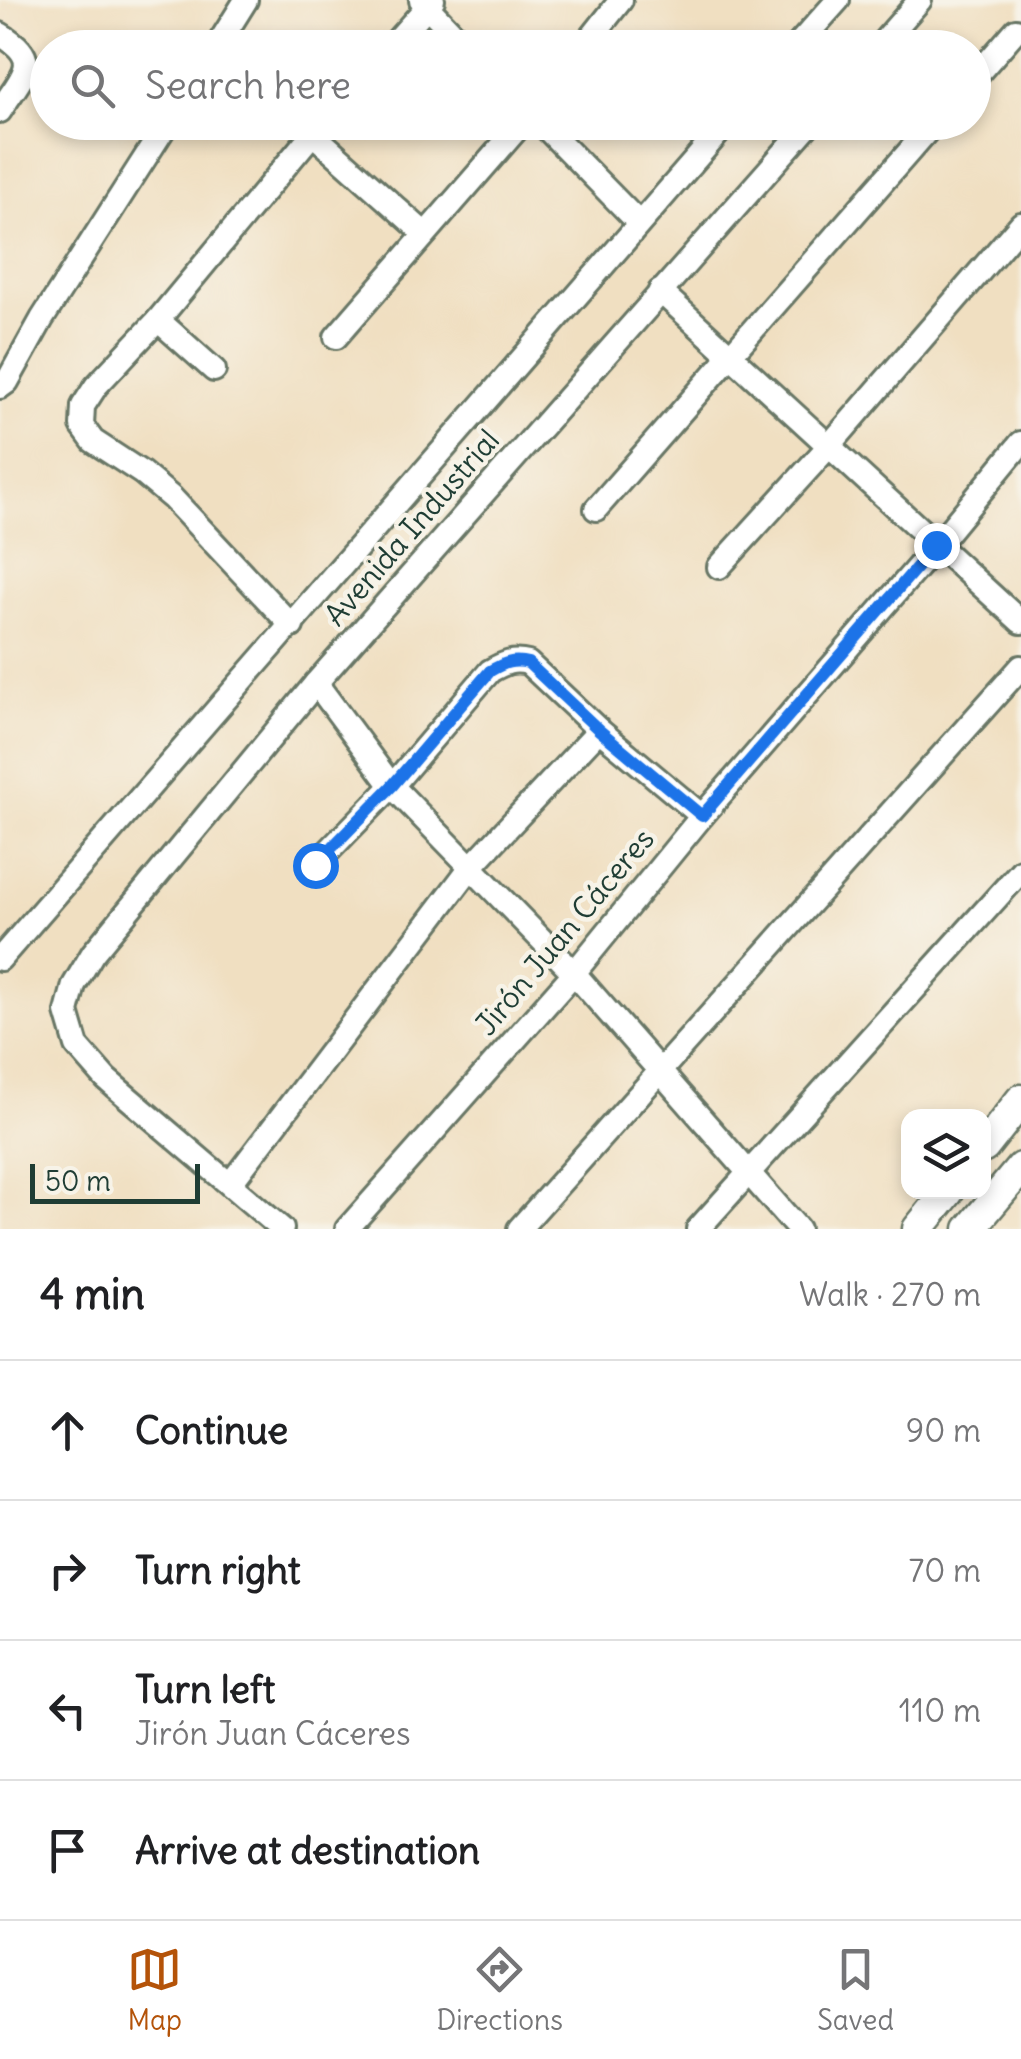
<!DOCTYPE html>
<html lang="en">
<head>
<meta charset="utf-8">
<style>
	:root { --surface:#fff; --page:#f6f6f6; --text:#202124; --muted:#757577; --line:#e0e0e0; --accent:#b45309 }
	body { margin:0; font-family:Delius,sans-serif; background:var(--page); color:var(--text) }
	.controls { position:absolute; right:30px; bottom:30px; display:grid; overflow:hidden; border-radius:20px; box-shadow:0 5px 15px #0003 }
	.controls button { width:90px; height:90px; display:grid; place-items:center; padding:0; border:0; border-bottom:2px solid var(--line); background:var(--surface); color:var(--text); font:50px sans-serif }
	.scale { position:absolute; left:30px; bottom:25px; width:170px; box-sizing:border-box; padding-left:10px; border:5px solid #1f3d34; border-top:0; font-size:28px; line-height:35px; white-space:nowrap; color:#1f3d34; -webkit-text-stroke:8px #f7f3e8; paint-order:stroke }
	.stop { position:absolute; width:30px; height:30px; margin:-22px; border:8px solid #1a73e8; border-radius:50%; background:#fff }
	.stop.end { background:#1a73e8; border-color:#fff; box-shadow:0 2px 10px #0008 }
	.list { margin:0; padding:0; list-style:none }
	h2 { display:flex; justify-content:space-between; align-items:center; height:130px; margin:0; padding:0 40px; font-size:42px }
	h2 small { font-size:32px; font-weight:400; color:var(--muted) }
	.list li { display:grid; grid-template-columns:65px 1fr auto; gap:30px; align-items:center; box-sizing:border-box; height:140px; padding:0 40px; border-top:2px solid var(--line) }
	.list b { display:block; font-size:38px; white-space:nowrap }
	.list p { margin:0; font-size:32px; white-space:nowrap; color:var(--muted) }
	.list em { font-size:32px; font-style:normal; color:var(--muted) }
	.icon { flex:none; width:55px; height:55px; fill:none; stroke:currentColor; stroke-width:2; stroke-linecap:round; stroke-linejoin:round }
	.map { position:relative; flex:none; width:1021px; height:1229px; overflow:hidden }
	.search { position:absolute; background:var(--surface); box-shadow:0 5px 15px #0003; left:30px; right:30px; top:30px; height:110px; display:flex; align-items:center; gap:25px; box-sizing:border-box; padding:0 35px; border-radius:55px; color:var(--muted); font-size:38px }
	.sheet { height:690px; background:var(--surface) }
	nav { display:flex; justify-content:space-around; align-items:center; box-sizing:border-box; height:140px; border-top:2px solid var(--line); background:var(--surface); font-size:28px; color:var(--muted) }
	nav a { display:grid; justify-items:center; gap:5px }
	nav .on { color:var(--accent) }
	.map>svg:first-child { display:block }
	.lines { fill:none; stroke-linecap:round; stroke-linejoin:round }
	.minor-casing { stroke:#687665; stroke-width:28 }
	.tertiary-casing { stroke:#687665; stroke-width:35 }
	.minor { stroke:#fff; stroke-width:22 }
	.tertiary { stroke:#fff; stroke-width:30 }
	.route { stroke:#1a73e8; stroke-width:12 }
	.labels { text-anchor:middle; stroke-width:9; stroke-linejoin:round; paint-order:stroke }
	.street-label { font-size:30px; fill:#1f3d34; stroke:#f7f3e8 }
</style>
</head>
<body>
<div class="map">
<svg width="1021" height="1229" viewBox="0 0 1021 1229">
	<rect width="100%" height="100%" fill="#f7f3e8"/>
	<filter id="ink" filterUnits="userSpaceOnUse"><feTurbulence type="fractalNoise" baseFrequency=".01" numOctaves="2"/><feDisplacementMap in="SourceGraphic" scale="20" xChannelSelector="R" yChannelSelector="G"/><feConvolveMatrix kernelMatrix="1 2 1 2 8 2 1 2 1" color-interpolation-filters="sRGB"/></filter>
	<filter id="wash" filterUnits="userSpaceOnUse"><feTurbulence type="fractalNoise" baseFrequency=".0048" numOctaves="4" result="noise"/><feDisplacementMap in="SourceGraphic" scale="40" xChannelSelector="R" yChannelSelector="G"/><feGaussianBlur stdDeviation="2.25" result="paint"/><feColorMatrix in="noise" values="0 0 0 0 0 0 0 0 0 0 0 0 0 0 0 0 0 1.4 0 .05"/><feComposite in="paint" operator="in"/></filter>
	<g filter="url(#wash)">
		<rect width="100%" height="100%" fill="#f0dfc1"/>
	</g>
	<g filter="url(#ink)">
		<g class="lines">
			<defs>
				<g id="minor">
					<polyline points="421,0 467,48"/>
					<path d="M0 34C45 61 22 75 0 111"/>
					<polyline points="216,48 246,0"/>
					<polyline points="390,48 433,0"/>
					<polyline points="583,48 621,0"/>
					<polyline points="795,48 838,0"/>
					<polyline points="878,48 920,0"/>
					<polyline points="974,78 1016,30"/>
					<polyline points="540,122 639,223"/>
					<polyline points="312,133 425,234"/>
					<polyline points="660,291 1021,622"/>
					<polyline points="158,320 214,370"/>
					<polyline points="336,337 523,122"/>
					<polyline points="0,387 7,382 42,319 168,122"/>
					<polyline points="596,509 935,122"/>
					<polyline points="719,567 829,446 1021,224"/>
					<polyline points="292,626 172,498 142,473 93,441 82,426 83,406 96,386 158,320 322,122"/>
					<polyline points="316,683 392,786 574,973 798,1229"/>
					<path d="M315 865 392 786 490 671C504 663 513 659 528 663L599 730 702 816"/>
					<polyline points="0,959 728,122"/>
					<polyline points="231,1183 470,868 599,730"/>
					<polyline points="282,1229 106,1079 77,1046 67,1012 74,985 93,953 316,683 811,122"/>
					<polyline points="347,1229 574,973 702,816 937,545 1021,443"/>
					<polyline points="519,1229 1021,667"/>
					<polyline points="698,1229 1021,871"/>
				</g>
				<g id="tertiary">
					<polyline points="984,1147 1021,1100"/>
					<polyline points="918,1229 948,1192"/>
					<polyline points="970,1229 1021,1168"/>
				</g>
			</defs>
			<use href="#minor" class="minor-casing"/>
			<use href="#tertiary" class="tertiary-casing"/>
			<use href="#minor" class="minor"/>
			<use href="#tertiary" class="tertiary"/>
		</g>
	</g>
	<g class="lines" filter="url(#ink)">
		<path class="route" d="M315 865 392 786 490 671C504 663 513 659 528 663L599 730 702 816 936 545"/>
	</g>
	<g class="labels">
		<g class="street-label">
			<text transform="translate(412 528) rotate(-49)" y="10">Avenida Industrial</text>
			<text transform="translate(565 932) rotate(-50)" y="10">Jirón Juan Cáceres</text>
		</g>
	</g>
</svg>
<div class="controls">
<button><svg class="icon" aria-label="layers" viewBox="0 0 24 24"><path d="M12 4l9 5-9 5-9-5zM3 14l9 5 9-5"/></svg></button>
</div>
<div class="scale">50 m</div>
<div class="stop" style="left:315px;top:865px"></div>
<div class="stop end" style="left:936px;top:545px"></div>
<div class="search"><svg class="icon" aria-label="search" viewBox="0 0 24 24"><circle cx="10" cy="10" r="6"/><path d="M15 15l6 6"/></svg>Search here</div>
</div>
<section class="sheet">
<h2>4 min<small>Walk · 270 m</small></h2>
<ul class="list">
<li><svg class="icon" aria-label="ahead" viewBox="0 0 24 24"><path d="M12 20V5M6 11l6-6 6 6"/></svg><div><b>Continue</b></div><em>90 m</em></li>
<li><svg class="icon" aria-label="right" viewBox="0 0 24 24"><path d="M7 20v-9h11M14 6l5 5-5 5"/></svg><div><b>Turn right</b></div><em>70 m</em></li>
<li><svg class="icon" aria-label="left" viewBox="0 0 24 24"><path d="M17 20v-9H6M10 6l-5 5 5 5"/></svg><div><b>Turn left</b><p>Jirón Juan Cáceres</p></div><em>110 m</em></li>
<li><svg class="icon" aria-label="arrive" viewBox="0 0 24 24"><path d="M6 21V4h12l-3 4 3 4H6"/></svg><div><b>Arrive at destination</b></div></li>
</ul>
</section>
<nav>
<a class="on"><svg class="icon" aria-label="map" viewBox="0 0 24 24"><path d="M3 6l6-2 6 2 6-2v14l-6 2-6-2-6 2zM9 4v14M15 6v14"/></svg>Map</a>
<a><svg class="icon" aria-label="directions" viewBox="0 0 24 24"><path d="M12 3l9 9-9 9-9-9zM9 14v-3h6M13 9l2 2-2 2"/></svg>Directions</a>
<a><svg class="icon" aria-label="saved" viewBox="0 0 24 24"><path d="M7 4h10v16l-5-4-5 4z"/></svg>Saved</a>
</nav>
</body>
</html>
